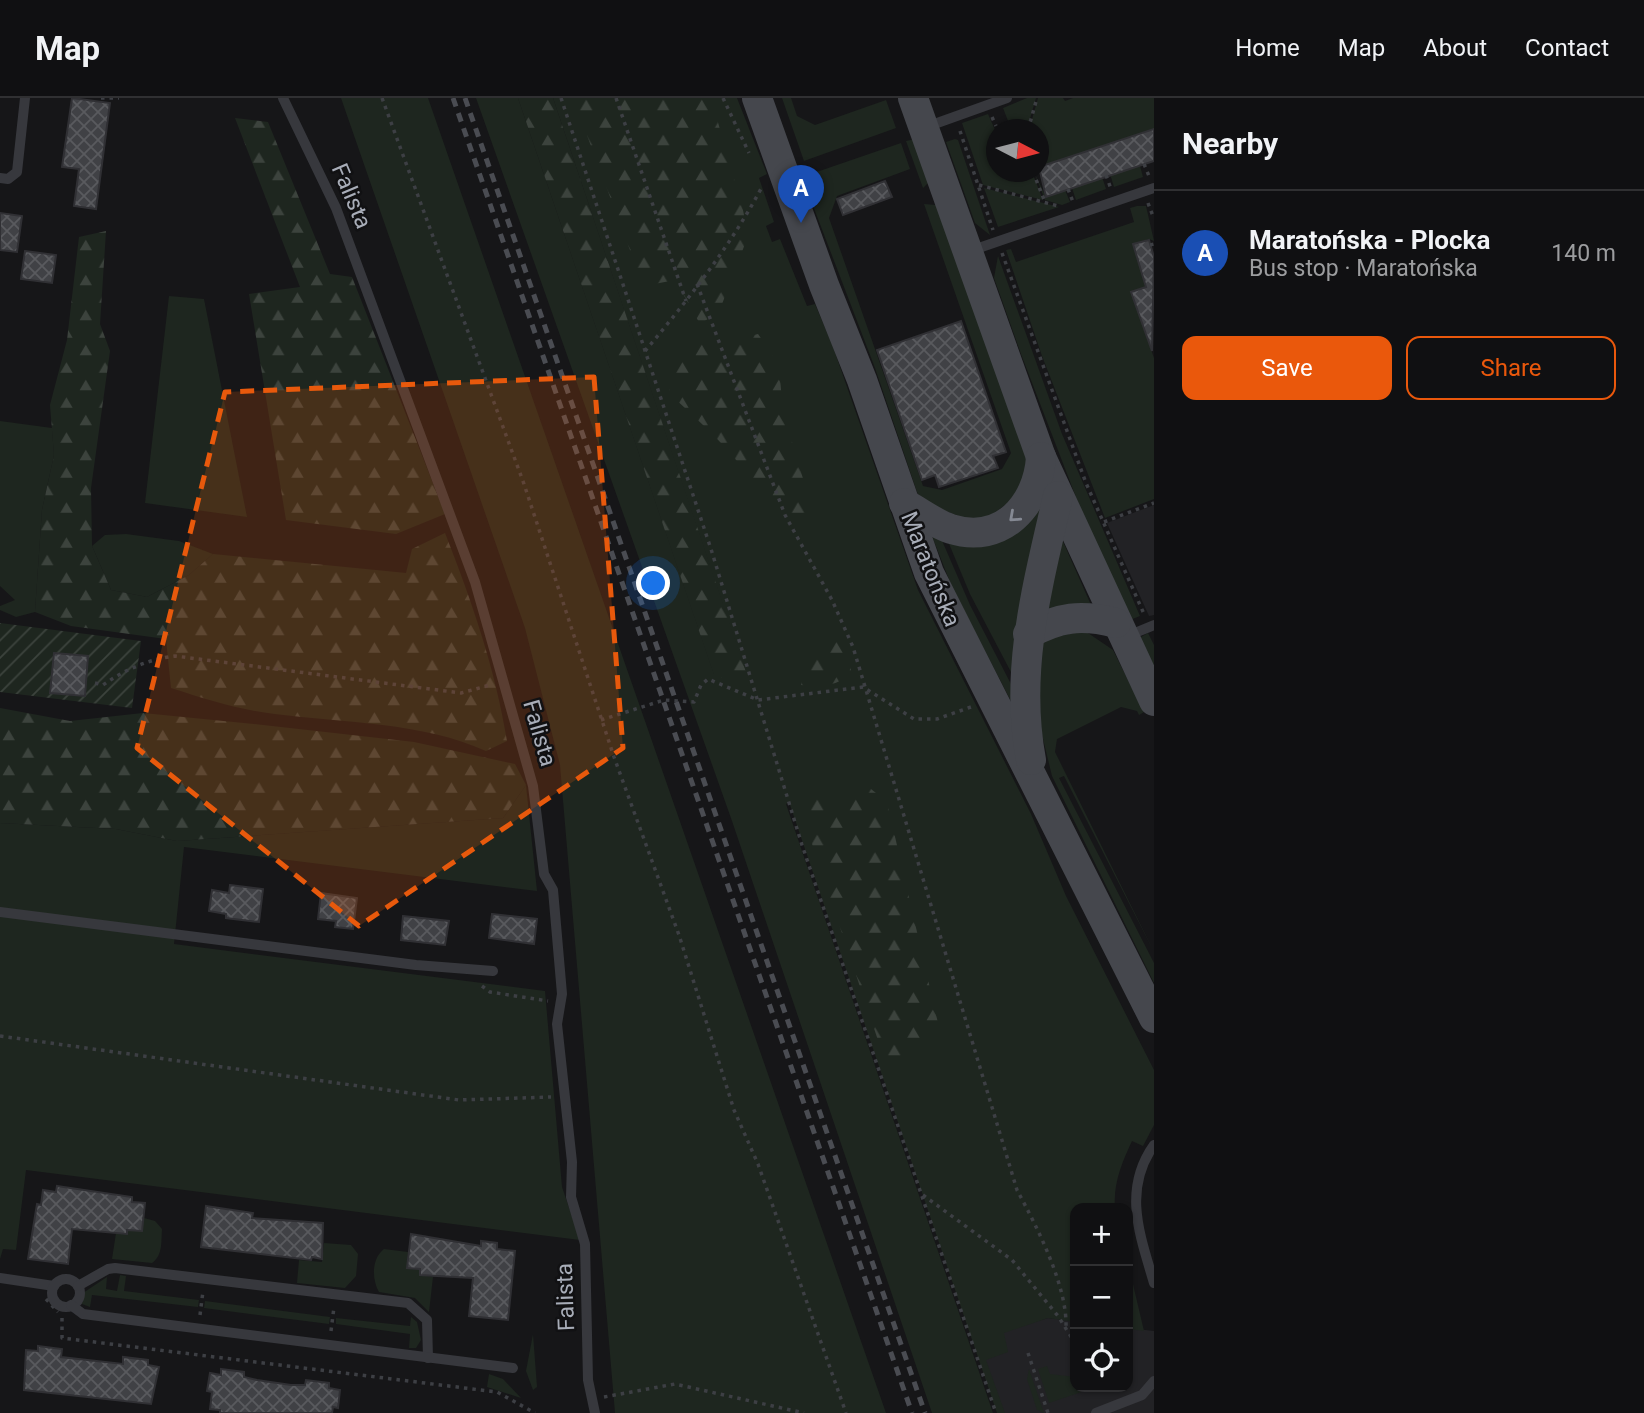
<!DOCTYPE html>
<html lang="en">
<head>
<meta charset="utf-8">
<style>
	:root { --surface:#101012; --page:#19191b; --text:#f1f3f6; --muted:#9c9d9f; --line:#303032; --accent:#ea580c }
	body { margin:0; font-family:Roboto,sans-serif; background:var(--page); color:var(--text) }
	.controls { position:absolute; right:21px; bottom:21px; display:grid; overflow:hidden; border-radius:14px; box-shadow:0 2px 5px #0004 }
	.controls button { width:63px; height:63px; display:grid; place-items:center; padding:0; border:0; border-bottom:2px solid var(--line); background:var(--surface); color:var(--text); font:35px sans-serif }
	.compass { position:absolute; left:986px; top:21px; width:63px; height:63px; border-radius:50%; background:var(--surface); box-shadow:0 2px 5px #0004; rotate:96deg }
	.you { position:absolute; left:654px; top:486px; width:24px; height:24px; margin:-18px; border:5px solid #fff; border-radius:50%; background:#1a73e8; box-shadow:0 0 0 10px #1a73e833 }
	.badge { display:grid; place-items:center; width:46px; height:46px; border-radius:50%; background:var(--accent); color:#fff; font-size:23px; font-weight:700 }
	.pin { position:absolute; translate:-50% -58px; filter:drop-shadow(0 2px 4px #0008) }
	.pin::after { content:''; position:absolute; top:37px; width:24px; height:21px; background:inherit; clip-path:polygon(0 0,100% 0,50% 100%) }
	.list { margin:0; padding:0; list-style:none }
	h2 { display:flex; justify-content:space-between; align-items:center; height:91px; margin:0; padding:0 28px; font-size:30px }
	h2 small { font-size:23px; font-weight:400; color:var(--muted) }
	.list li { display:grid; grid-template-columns:46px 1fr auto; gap:21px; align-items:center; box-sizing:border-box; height:126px; padding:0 28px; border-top:2px solid var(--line) }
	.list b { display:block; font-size:26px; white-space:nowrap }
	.list p { margin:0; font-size:23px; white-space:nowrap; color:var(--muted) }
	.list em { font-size:23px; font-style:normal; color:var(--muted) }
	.actions { display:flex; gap:14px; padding:21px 28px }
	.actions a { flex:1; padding:16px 0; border:2px solid var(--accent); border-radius:14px; text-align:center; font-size:24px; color:var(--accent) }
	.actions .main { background:var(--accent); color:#fff }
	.icon { flex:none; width:38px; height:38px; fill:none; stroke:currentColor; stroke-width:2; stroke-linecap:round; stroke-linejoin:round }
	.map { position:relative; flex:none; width:1154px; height:1315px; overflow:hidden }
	header { display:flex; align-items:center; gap:42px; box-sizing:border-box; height:98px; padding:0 35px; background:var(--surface); border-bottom:2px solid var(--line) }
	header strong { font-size:33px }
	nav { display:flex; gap:38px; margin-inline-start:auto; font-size:24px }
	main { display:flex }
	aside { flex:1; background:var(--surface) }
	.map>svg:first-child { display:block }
	.built { fill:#222225 }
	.green { fill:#1e261f }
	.forest { fill:url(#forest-firs) }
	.garden { fill:url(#garden-furrows) }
	.building { fill:url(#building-cross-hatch); stroke:#303034; stroke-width:2 }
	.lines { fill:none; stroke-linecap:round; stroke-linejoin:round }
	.path { stroke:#3d3f44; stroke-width:3.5; stroke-dasharray:3.5 5; stroke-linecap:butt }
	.lane { stroke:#37383d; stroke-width:10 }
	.secondary { stroke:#45474d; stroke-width:30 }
	.rail { stroke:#4a4c52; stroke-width:5; stroke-dasharray:9 7; stroke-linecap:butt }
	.oneway { stroke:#858993 }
	.marked { fill:#e8590c; fill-opacity:0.2; stroke:#e8590c; stroke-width:5; stroke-dasharray:14 9; stroke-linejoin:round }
	.labels { text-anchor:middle; stroke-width:5; stroke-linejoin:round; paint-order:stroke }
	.street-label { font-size:23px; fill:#a8adb8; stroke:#111113 }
</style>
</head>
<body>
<header>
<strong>Map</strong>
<nav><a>Home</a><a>Map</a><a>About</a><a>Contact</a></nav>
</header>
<main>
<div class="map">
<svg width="1154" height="1315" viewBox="0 0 1154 1315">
	<defs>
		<pattern id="forest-firs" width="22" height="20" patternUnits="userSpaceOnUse" patternTransform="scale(1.75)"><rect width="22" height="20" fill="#1e261f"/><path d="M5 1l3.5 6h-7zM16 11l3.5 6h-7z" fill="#3c433d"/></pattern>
		<pattern id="garden-furrows" width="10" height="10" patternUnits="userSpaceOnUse" patternTransform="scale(1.75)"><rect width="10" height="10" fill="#1e261f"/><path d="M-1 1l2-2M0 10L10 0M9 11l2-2" fill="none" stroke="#3c433d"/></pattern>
		<pattern id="building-cross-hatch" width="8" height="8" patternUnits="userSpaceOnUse" patternTransform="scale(1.75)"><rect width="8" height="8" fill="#404145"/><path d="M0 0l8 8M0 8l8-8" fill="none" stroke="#595a5e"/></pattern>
	</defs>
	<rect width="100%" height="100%" fill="#161618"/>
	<g class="built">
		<polygon points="1154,407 1154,517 1149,518 1107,425"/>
		<polygon points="1048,1220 1075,1223 1075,1289 1128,1289 1128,1230 1154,1233 1154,1315 998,1315 973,1243"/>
	</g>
	<g class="green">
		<polygon points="341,0 428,0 886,1315 615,1315 560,667 525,530"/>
		<path d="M476 0H518L714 576 750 588 553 0H737L767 76 759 80 774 124 766 128 772 144 780 141 807 208 815 206 832 246 918 492 1031 716 1066 798 1154 972V1027L1143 1048 1132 1043C1122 1064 1113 1086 1115 1110H1075V1224L1048 1220 1004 1235 1008 1254 986 1262 1005 1315H997L789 704 786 706 993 1315H932L732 723Z"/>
		<polygon points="782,0 791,0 797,18 815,27 886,2 896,30 804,63"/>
		<polygon points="1027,0 1036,0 1027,31 1002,31 1010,28 1003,10"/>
		<polygon points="1038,0 1063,0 1065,3 1073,0 1154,0 1154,31 1039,69 1038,32 1029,32"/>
		<polygon points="988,16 996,34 996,74 1032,74 1043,102 983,87 962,25"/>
		<polygon points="915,41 928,85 923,90 906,43"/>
		<polygon points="955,41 958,42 990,137 975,125 946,44"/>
		<polygon points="901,45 910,71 837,98 829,120 923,388 942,392 1002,371 1011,355 924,106 936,107 1028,357 1025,392 980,426 924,405 917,394 875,270 802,79"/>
		<polygon points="1140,68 1143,79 1114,89 1110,76"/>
		<polygon points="1034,74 1046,99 1065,92 1070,104 1062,107 1045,102"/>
		<polygon points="1102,79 1106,91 1076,102 1072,90"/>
		<polygon points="984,90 1059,109 998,129"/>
		<polygon points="1137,108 1146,108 1154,143 1149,141 1133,146 1140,168 1154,164 1154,186 1131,194 1154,260 1154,401 1105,420 1042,258 1006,152 1011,151 1016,164 1134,124 1130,110"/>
		<polygon points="998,158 1062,336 1140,518 1130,522 1079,407 1021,256 994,180"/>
		<polygon points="169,198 204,201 247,419 145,405"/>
		<polygon points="0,323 52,330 54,357 42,412 35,514 16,519 0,512 0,508 15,502 0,488"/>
		<polygon points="1043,395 1012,576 970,496 947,441"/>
		<polygon points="930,433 940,438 970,507 1012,588 1012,605 952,489"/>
		<polygon points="126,436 179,443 213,456 189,477 147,499 111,492 92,448 105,437"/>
		<polygon points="1061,439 1091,507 1046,516"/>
		<polygon points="1085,533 1113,552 1144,614 1139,617 1137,613 1121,609 1057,641 1055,654 1154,854 1064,678 1059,680 1154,865 1154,885 1052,678 1037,616 1043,545 1048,540"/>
		<polygon points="1148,535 1154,547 1154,570 1139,540"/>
		<polygon points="526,687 537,793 184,749 174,846 545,893 562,1089 580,1142 26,1072 16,1152 3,1151 0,1161 0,725 116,731 177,743 503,720"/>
		<path d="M144 1120 155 1123 162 1131C161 1144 163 1157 152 1165L112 1161 116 1135 127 1136V1132L142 1133Z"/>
		<polygon points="324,1145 351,1147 358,1156 356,1178 345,1190 297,1185 299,1162 322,1164"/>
		<path d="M384 1151 408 1154 407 1170 420 1171V1177L433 1179 429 1214 415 1200 379 1194C372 1182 371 1161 384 1151Z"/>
		<polygon points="1128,1165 1144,1233 1128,1231"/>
		<polygon points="120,1177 126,1178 124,1193 199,1202 198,1209 92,1197 90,1209 82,1206 83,1195 107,1179 106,1191 117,1193"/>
		<polygon points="205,1203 330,1219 329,1226 204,1210"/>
		<polygon points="411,1219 417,1224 421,1242 416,1250 409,1250 410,1236 336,1226 336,1220 410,1228"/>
		<polygon points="533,1236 537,1289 533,1292 526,1273"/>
		<polygon points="1047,1268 1050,1276 1075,1279 1075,1289 1096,1289 1049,1305 1038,1271"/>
		<polygon points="1029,1271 1044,1315 1037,1312 1027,1281"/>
		<polygon points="489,1276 503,1281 521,1300 487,1289"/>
	</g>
	<g class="forest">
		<polygon points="518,0 553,0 751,589 714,577"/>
		<polygon points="573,0 711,0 743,112 748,138 719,214 700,226 677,185 670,183 649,187 642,184"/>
		<polygon points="235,20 268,24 330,176 352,179 445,416 396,436 286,422 249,196 300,189"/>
		<path d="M106 133 100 226 110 253 91 390 92 448 111 492 147 499 189 477 213 456 406 475 412 451 445 435C472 504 495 570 507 643L486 653C422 624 345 625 275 616 240 612 205 601 171 590L166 541 71 528 35 514 42 412 54 357 50 307 67 242 79 139Z"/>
		<path d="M758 236 772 256 780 280 783 314 814 417 797 420 762 404C744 360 703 328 669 295L676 246C697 242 707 249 726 246 736 245 747 238 758 236Z"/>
		<path d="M826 543 840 544 848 551 851 573C840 589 819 589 801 587L810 553Z"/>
		<polygon points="0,610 70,623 143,615 263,627 414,644 515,666 526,687 503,720 177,743 116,731 0,725"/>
		<polygon points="871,691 887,704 938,925 909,968 886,966 804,722 817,700"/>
	</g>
	<polygon class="garden" points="0,525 141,543 132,610 0,594"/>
	<g class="building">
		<polygon points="72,0 110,5 96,111 74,108 79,71 62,69"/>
		<polygon points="1154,31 1154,63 1046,99 1039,69"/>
		<polygon points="885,83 892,99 843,117 837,101"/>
		<polygon points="0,115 22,118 17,154 0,152"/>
		<polygon points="1149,142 1154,159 1152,253 1131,194 1146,189 1133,146"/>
		<polygon points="25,153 56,157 52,185 21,181"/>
		<polygon points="961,223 1006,354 993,358 998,370 939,389 935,377 922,382 877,252"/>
		<polygon points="54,555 88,558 85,598 50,595"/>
		<polygon points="230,787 263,791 259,824 226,820 226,816 209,813 212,792 229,795"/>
		<polygon points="321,795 357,800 353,831 335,829 336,823 318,821"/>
		<polygon points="492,816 537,821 534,846 489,840"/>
		<polygon points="403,818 449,823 445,847 401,842"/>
		<polygon points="57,1088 132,1099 132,1104 145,1105 142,1133 127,1132 127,1136 72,1131 68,1166 28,1161 37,1106 41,1107 43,1092 56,1094"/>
		<polygon points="206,1108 253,1115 252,1120 323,1125 322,1161 312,1159 311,1162 201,1149"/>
		<polygon points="411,1136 481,1148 481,1143 497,1145 497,1151 515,1153 508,1222 469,1218 473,1180 420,1177 420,1171 407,1170"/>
		<polygon points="38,1248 62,1251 61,1259 123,1266 123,1259 148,1262 148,1267 159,1269 151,1306 24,1292 26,1252 38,1253"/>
		<polygon points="221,1271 244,1274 244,1279 257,1282 291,1287 305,1287 306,1282 329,1285 329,1290 340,1292 338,1310 333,1309 332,1315 220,1315 220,1312 210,1311 212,1294 207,1293 210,1275 221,1277"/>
	</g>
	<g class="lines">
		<g class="path">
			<polyline points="101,0 119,0"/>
			<polyline points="382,0 524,386 614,659 679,837 734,1012 758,1066 846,1315"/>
			<polyline points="561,0 711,451 802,747 996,1315"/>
			<polyline points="616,0 686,203"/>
			<polyline points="723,0 749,55"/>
			<polyline points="992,19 996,28"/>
			<polyline points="1028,32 1037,0"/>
			<polyline points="960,33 993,132"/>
			<polyline points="1144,66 1149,78"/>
			<polyline points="1033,74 1045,104"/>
			<polyline points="1106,77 1111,91"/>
			<polyline points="979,87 1058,108"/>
			<polyline points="1068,91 1073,104"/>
			<polyline points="1148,105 1154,121"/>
			<polyline points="1150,147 1154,146"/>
			<polyline points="1002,155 1086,385 1144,516"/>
			<path d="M697 186 785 417 832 502 853 549 1017 1092C1037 1129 1068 1189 1066 1231"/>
			<path d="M645 253C688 202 732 146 763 87"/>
			<polyline points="1104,424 1154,405"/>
			<path d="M95 585 103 587C124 572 149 561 175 558L461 595 490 587"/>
			<polyline points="601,622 664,602 694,604 701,587 708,581 758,602 863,589 914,621 937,621 971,609"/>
			<polyline points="482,888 490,894 548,903"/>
			<polyline points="0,938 459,1002 551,999"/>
			<polyline points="923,1097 1012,1162 1058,1218 1075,1245"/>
			<polyline points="46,1201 58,1214"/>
			<polyline points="200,1217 203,1193"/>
			<polyline points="62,1220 62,1240 497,1294 535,1315"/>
			<polyline points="331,1233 334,1209"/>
			<polyline points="1028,1255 1048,1315"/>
			<polyline points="604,1299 675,1286 804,1315"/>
		</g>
		<g class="lane">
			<polyline points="283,0 336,110 475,484 533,688 544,776 553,792 562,896 557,926 572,1064 571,1099 585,1146 588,1282 595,1315"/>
			<polyline points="926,29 1007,0"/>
			<polyline points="0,80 8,81 17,74 25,0"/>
			<polyline points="970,153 1154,90"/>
			<polyline points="1125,539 1154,527"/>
			<polyline points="0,814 416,867 493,873"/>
			<path d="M1154 1047C1122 1092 1140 1137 1154 1185"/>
			<polyline points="0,1180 54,1188"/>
			<circle cx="66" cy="1195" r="14"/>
			<polyline points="78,1188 108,1171 115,1170 408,1205 427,1222 428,1260"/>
			<polyline points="71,1207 83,1216 513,1270"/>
			<polyline points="1096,1315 1142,1297 1154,1283"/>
		</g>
		<g class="secondary">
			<polyline points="757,0 824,187 862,282 929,475 1154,920"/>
			<polyline points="913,0 1041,359 1154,603"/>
			<path d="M904 405C919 414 935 426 951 431 1002 447 1038 407 1041 359"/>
			<path d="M1028 536C1059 519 1081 516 1116 525"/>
			<path d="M1031 662C1014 572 1038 486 1058 398"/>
		</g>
		<g class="rail">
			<polyline points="453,0 912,1315"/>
			<polyline points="465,0 925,1315"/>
		</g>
	</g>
	<defs><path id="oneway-chevron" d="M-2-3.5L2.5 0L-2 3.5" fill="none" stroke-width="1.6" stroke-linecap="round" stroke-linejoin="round" transform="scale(1.75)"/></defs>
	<use class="oneway" href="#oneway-chevron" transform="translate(1014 419) rotate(138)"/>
	<path class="marked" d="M594 279 623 650 359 828 137 650 225 294Z"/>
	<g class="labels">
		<g class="street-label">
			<text transform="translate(352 98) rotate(67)" y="8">Falista</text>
			<text transform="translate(931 471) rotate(68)" y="8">Maratońska</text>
			<text transform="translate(540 635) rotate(74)" y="8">Falista</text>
			<text transform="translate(565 1199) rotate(-92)" y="8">Falista</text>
		</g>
	</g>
</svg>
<div class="controls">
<button>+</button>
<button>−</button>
<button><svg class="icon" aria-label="locate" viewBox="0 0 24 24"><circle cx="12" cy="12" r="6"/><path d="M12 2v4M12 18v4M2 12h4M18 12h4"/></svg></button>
</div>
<svg class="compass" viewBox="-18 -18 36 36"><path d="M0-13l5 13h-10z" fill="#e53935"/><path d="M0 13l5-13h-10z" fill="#9c9d9f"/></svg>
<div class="you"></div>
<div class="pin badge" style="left:801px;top:125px;background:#1a4fb4">A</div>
</div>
<aside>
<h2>Nearby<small></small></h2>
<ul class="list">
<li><span class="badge" style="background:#1a4fb4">A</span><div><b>Maratońska - Plocka</b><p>Bus stop · Maratońska</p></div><em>140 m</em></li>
</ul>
<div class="actions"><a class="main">Save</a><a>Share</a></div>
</aside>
</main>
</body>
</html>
